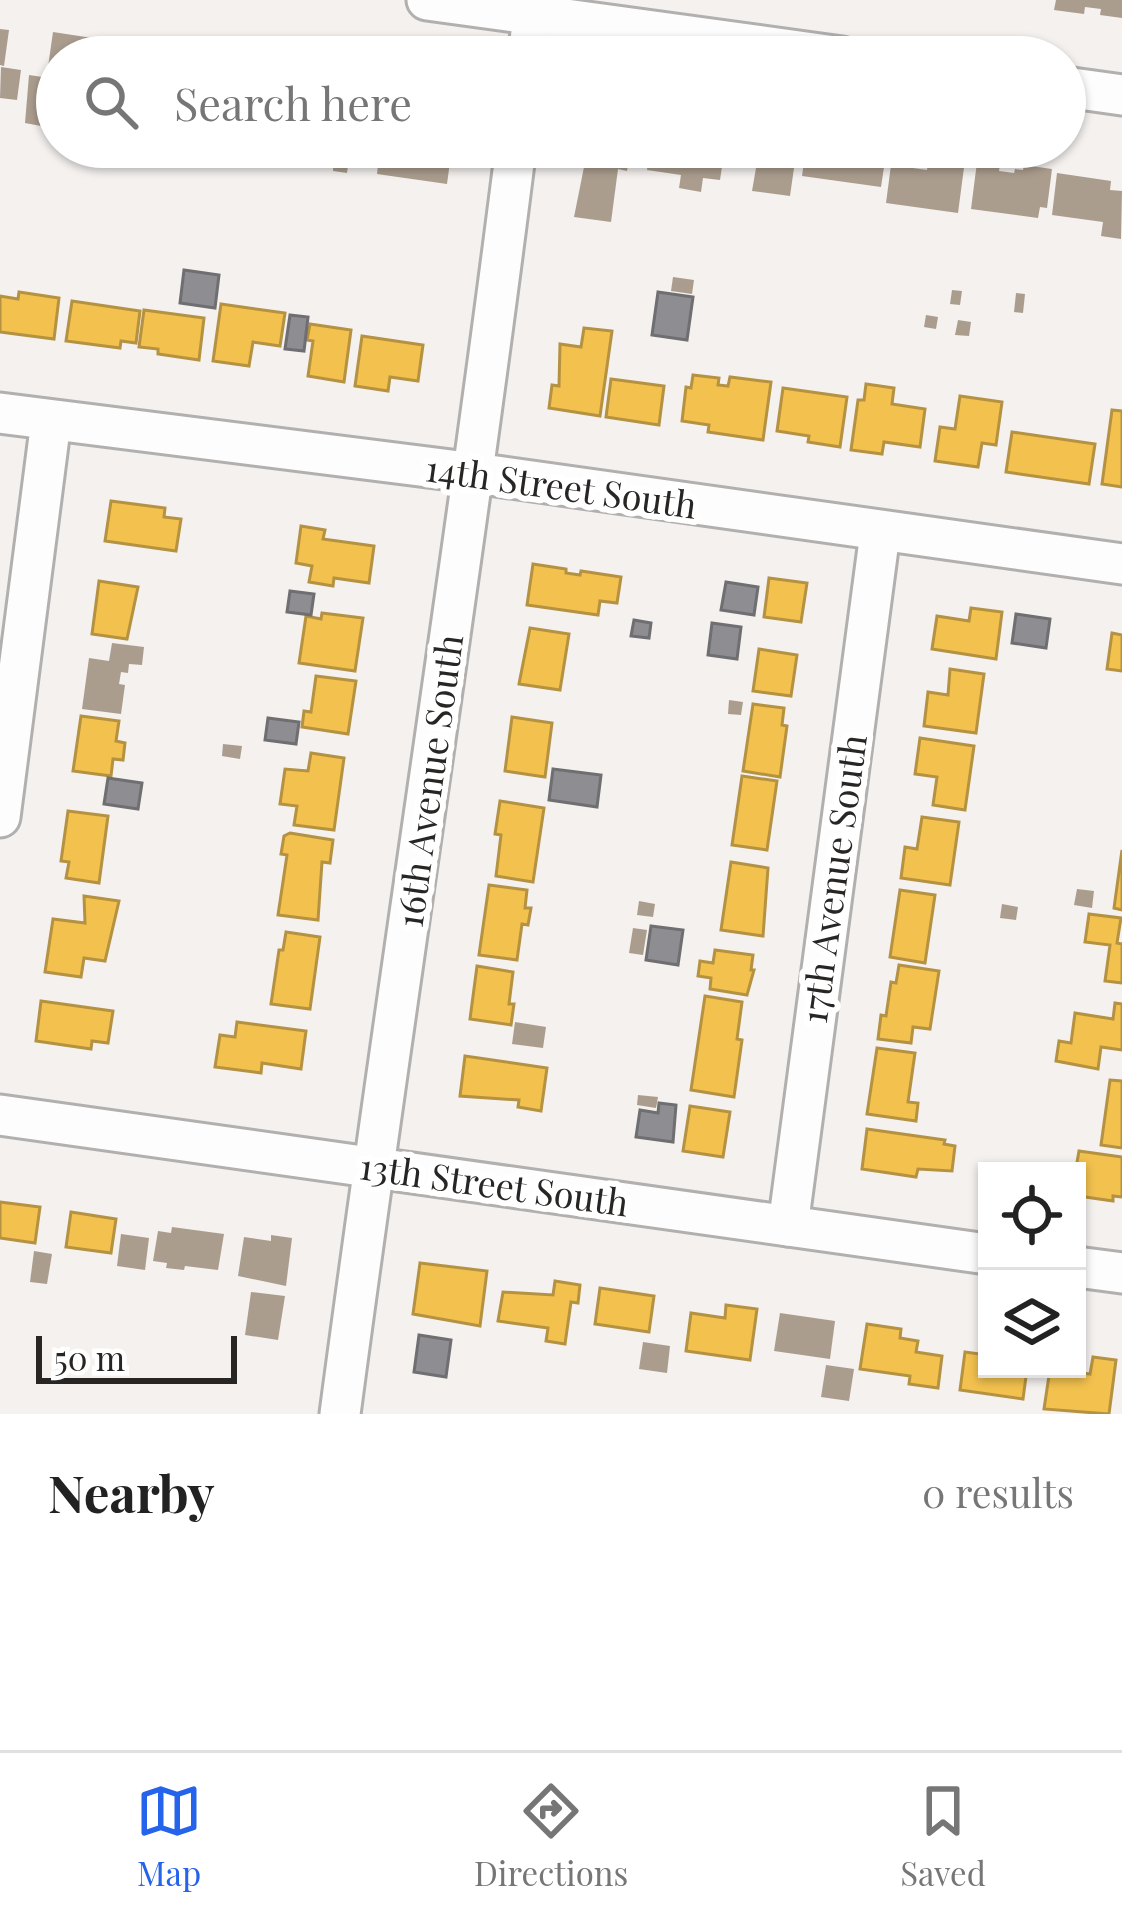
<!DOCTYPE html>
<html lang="en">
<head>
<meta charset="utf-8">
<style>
	:root { --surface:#fff; --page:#f6f6f6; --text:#222; --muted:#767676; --line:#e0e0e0; --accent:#2563eb }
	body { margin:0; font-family:"Playfair Display",serif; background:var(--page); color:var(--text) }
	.controls { position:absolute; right:36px; bottom:36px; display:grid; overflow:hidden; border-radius:0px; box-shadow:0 3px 9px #0004 }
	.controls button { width:108px; height:108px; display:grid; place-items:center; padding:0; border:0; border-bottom:3px solid var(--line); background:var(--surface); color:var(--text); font:60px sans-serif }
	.scale { position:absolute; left:36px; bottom:30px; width:201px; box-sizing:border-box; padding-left:12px; border:6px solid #282625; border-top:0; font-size:33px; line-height:42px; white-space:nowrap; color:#282625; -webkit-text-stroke:9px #fff; paint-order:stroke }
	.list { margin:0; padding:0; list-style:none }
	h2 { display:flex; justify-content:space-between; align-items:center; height:156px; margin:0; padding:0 48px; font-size:51px }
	h2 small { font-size:39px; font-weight:400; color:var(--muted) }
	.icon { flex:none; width:66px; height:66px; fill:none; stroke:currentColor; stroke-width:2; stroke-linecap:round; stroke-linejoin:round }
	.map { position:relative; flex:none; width:1122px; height:1414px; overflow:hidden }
	.search { position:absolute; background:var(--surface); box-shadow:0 3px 9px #0004; left:36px; right:36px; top:36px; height:132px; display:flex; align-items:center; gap:30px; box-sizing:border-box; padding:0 42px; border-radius:66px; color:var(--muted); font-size:45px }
	.sheet { height:336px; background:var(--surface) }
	nav { display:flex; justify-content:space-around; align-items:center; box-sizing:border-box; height:168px; border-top:3px solid var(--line); background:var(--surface); font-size:33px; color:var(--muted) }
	nav a { display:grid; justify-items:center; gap:6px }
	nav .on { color:var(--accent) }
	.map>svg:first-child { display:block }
	.homes { fill:#f2c14e; stroke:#b59242; stroke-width:3 }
	.industry { fill:#8d8d92; stroke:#6f6e71; stroke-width:3 }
	.building { fill:#ab9d8e }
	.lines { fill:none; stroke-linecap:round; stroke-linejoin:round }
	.minor-casing { stroke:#b2b0af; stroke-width:45 }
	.minor { stroke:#fdfdfd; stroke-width:39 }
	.labels { text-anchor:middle; stroke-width:12; stroke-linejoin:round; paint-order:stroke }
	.street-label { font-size:36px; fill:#282625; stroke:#fff }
</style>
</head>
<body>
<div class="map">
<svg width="1122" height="1414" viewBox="0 0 1122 1414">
	<rect width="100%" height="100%" fill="#f4f1ef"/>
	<g class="homes">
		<polygon points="19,292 59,298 54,339 0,332 0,296 18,299"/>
		<polygon points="72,301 140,311 136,343 121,341 120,348 66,341"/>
		<polygon points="221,304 285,313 280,346 253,342 249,366 213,361"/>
		<polygon points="144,310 204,318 199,360 158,354 158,349 139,347"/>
		<polygon points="310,324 351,330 344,382 308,376 313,341 307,340"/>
		<polygon points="584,328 612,331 600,416 549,408 552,385 559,386 560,344 581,347"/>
		<polygon points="362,336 423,345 418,381 390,377 388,391 355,386"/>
		<polygon points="693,375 719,378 718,385 728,386 730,377 771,382 763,440 708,432 709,425 682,421 686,387 691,388"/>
		<polygon points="611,379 664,386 659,425 606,417"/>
		<polygon points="866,384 894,388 892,404 925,409 920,447 884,442 882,454 851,450 858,400 864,400"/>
		<polygon points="783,388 847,397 840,447 808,442 809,436 777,431"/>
		<polygon points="960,396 1002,402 996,445 982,443 978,467 935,461 940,427 955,429"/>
		<polygon points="1112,410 1122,411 1122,487 1102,484"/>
		<polygon points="1012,432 1095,444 1089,484 1006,472"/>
		<polygon points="111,501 165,508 164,517 181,519 176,551 105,541"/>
		<polygon points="301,526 325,530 323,539 374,546 369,583 334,578 333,586 309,582 312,566 296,563"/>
		<polygon points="533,564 566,569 566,573 580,575 581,571 621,577 617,603 600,601 598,615 527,605"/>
		<polygon points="769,578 807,583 801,622 764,617"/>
		<polygon points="99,581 138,587 127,639 92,634"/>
		<polygon points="971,608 1002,612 996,659 932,649 937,616 969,621"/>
		<polygon points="322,613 363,618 355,671 299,663 306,616 321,619"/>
		<polygon points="530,628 569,634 560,690 519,684"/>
		<polygon points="1112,633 1122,635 1122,671 1107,669"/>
		<polygon points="759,649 797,655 791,696 753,691"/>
		<polygon points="950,669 984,674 976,733 924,726 928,692 948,695"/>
		<polygon points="316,676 356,681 348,734 302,727 304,711 311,712"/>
		<polygon points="753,704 784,708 782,725 787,726 780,777 743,771"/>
		<polygon points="81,716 119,721 116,741 125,743 123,760 113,759 111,776 73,771"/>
		<polygon points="512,717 552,723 545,777 505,771"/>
		<polygon points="920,738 974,746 965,810 933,805 937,777 915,774"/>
		<polygon points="311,753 344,758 334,830 294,825 297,806 280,804 285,769 308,771"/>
		<polygon points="742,776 777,781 767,850 732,845"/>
		<polygon points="500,801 544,808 533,882 496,876 501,835 495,834"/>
		<polygon points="68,811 108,816 99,883 66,878 69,862 61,861"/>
		<polygon points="922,817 959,822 950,885 901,878 905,847 917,849"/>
		<polygon points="290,833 333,840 330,863 322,862 318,920 278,915 287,855 281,854 284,836"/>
		<polygon points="1122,850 1122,910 1114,908"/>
		<polygon points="731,862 768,868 763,936 721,930"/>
		<polygon points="489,885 527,890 525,908 531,908 528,925 522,924 517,960 479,955"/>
		<polygon points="900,890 935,895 925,963 890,957"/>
		<polygon points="84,896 119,901 105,961 84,958 81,977 45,972 53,919 85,923"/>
		<polygon points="1089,914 1121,918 1117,943 1122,944 1122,983 1105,981 1110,945 1085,942"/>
		<polygon points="286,932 320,937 310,1009 271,1004 279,950 283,950"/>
		<polygon points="715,950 753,955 751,970 754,970 747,995 710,989 711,978 698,976 700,961 713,963"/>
		<polygon points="899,965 939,971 930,1029 913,1027 911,1043 878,1039 881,1015 886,1016 891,982 896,983"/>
		<polygon points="477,966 513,972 509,1004 514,1004 511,1025 470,1019"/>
		<polygon points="705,996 742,1002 737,1039 742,1040 734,1097 691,1090"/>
		<polygon points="41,1001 113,1011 108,1043 92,1041 91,1049 36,1041"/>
		<polygon points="1115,1003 1122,1004 1122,1050 1101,1047 1098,1069 1056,1061 1059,1041 1071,1043 1075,1013 1113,1019"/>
		<polygon points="237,1022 306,1031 301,1069 262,1063 261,1073 215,1067 220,1035 235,1037"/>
		<polygon points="877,1048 915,1053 908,1102 918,1103 916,1121 867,1114"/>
		<polygon points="465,1056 547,1068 541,1111 518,1107 519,1100 460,1096"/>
		<polygon points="1110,1080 1122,1081 1122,1148 1101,1145"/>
		<polygon points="690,1106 730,1112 723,1157 683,1151"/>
		<polygon points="867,1129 945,1140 944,1144 955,1146 952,1171 918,1169 916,1177 862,1169"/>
		<polygon points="1079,1151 1122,1157 1122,1197 1113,1196 1113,1201 1078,1196 1077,1201 1077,1171 1049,1171 1050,1165 1076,1168"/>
		<polygon points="0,1202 40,1207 35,1243 0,1238"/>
		<polygon points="71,1212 116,1219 111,1253 66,1247"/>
		<polygon points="420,1263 487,1271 480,1326 413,1314"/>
		<polygon points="555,1281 580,1285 578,1303 571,1302 565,1344 546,1341 548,1328 498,1321 503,1292 553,1295"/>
		<polygon points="600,1288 654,1296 649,1332 595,1324"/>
		<polygon points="726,1305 757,1309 750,1360 686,1351 691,1313 725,1318"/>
		<polygon points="867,1324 901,1329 900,1338 918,1341 916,1352 942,1356 938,1388 909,1384 910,1376 860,1369"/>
		<polygon points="965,1352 987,1355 987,1369 1027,1369 1023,1399 960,1390"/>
		<polygon points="1093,1357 1116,1360 1109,1414 1044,1409 1050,1369 1090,1374"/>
	</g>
	<g class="industry">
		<polygon points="184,270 219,275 215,308 180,303"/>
		<polygon points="658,292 693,297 687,340 652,335"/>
		<polygon points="290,315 308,317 304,351 285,349"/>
		<polygon points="726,582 758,587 754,615 721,610"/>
		<polygon points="290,591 314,594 311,615 287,612"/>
		<polygon points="1016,614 1050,619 1046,648 1012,643"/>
		<polygon points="634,620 651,623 649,638 631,636"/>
		<polygon points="712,623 741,627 737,659 708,655"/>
		<polygon points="268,718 299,722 296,744 265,740"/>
		<polygon points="553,769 601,775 597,807 549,800"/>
		<polygon points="108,778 142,783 138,809 104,804"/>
		<polygon points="651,926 683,930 678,965 646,960"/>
		<polygon points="659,1103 676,1105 673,1142 636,1137 640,1110 658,1113"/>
		<polygon points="419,1335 451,1340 446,1377 414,1372"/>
	</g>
	<g class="building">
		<polygon points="1056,0 1122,0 1122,18 1100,15 1101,9 1085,7 1084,14 1054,10"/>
		<polygon points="0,29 9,30 4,66 0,65"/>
		<polygon points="53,32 99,39 96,57 57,57 57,68 48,67"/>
		<polygon points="142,46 170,50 169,57 107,57 108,49 141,54"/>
		<polygon points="1,67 21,70 17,100 0,98"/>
		<polygon points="29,75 49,78 41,126 25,123"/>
		<polygon points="290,147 311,147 309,158 289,155"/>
		<polygon points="380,147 452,147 447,184 377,174"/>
		<polygon points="588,147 631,147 627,171 618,169 611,222 574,217"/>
		<polygon points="650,147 725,147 720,180 703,178 701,192 679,188 681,175 647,170"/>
		<polygon points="735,147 797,147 790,196 752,191 756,168 732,165"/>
		<polygon points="806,147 870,147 870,151 886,154 881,187 802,176"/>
		<polygon points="929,155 965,160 958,213 886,203 891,165 927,170"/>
		<polygon points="334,157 349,159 347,173 333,171"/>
		<polygon points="977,162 1000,165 999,171 1014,173 1015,169 1023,170 1024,165 1052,169 1047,208 1040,207 1038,218 971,209"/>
		<polygon points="1057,173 1111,181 1110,190 1122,191 1121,239 1101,236 1103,222 1052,215"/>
		<polygon points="673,277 694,280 692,294 671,291"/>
		<polygon points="952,290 962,291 960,305 950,304"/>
		<polygon points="1016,293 1025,294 1023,313 1014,312"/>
		<polygon points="926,315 938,317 936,329 924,327"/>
		<polygon points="958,320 971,322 969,336 955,335"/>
		<polygon points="112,643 144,647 142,665 129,664 128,673 121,672 119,684 125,685 121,714 82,709 89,658 109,661"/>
		<polygon points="729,700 743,702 741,715 728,714"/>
		<polygon points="223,744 242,746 240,759 222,756"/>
		<polygon points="1077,889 1094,891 1092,908 1074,905"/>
		<polygon points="639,901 655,904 653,917 637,915"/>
		<polygon points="1002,904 1018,907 1016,920 1000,918"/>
		<polygon points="633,928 647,930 643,955 629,953"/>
		<polygon points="515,1022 546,1027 543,1048 512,1044"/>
		<polygon points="638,1095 658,1097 656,1108 637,1105"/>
		<polygon points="172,1227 224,1234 218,1270 185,1266 184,1270 166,1268 167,1263 153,1261 158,1231 171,1233"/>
		<polygon points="121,1234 149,1238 145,1270 117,1266"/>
		<polygon points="271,1235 292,1238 286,1286 238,1276 244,1237 271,1241"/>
		<polygon points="34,1251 52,1254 47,1284 30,1282"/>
		<polygon points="251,1292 285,1296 278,1340 245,1335"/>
		<polygon points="780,1313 835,1321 830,1359 774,1351"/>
		<polygon points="643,1342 670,1346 667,1373 639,1369"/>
		<polygon points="826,1365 854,1369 849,1401 821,1397"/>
	</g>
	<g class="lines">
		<defs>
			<g id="minor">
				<polyline points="427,0 842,57"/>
				<polyline points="528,57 535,0"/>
				<polyline points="1065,87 1122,95"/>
				<polyline points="0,413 475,473 1122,564"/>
				<polyline points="0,817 51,421"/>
				<polyline points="0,1115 987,1254"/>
				<polyline points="788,1226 880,533"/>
				<polyline points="1077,1267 1122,1273"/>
				<path d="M340 1414C396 991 463 570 516 147"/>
			</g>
		</defs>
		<use href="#minor" class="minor-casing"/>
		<use href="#minor" class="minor"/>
	</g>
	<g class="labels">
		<g class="street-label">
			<text transform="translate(561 487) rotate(8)" y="13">14th Street South</text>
			<text transform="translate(430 781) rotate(-82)" y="13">16th Avenue South</text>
			<text transform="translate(834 879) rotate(-82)" y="13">17th Avenue South</text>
			<text transform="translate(494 1185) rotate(8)" y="13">13th Street South</text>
		</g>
	</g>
</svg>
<div class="controls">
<button><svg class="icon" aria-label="locate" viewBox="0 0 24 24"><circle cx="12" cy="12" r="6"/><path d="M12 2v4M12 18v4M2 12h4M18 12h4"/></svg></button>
<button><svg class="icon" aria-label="layers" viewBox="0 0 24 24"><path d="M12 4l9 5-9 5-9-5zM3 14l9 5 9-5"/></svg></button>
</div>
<div class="scale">50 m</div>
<div class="search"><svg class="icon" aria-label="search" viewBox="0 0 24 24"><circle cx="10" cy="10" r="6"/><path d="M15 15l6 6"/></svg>Search here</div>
</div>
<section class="sheet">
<h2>Nearby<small>0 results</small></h2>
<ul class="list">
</ul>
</section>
<nav>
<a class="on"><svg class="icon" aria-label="map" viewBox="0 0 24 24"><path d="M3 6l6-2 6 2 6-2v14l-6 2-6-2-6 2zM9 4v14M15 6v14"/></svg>Map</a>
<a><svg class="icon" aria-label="directions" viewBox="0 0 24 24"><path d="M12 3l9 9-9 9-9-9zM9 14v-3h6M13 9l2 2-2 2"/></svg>Directions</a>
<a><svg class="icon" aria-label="saved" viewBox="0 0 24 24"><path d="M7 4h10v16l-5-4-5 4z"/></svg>Saved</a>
</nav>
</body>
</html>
